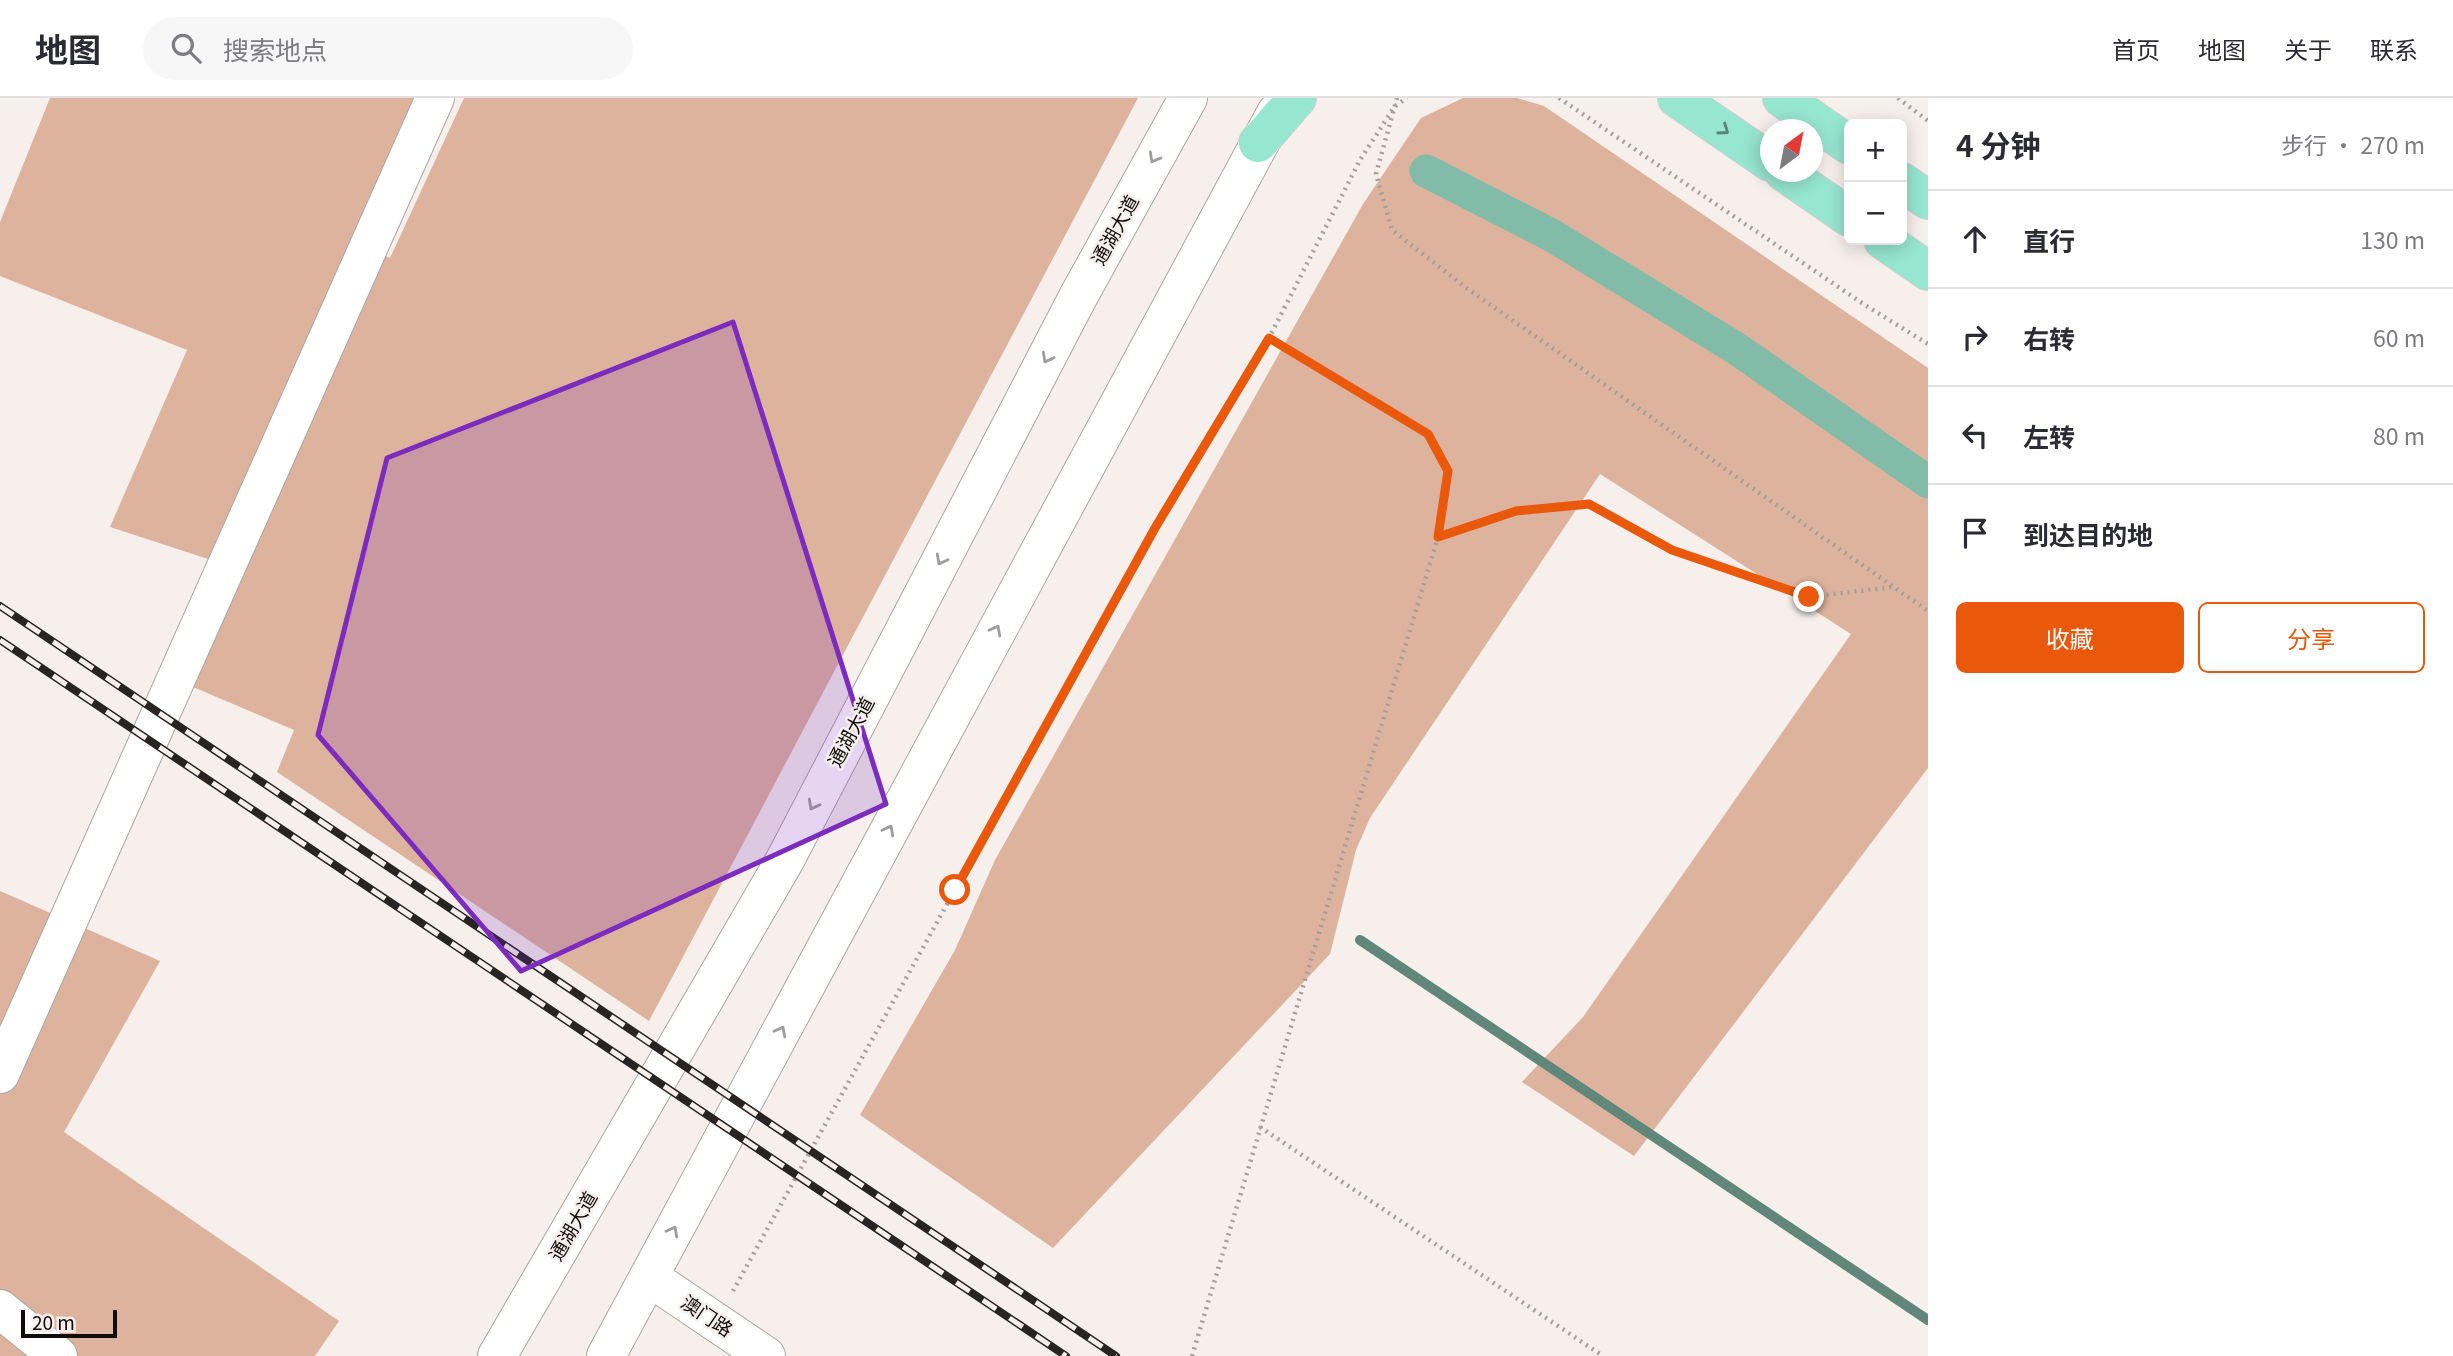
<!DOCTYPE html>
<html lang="zh">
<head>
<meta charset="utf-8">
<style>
	:root { --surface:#fff; --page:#f7f7f7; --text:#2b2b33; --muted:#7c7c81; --line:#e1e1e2; --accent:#ea580c }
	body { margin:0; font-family:Georgia,"Noto Sans SC",serif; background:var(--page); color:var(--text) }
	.controls { position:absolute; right:21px; top:21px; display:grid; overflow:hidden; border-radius:10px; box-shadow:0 4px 18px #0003 }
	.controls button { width:63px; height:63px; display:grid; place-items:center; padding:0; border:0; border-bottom:2px solid var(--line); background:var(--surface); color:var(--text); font:35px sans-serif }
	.compass { position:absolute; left:1760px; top:21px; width:63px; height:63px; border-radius:50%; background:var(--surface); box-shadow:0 4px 18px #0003; rotate:32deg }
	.scale { position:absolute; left:21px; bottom:18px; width:96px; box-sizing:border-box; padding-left:7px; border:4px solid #0f0c0b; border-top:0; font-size:19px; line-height:24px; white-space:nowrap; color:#0f0c0b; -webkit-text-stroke:5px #f6efec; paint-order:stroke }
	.stop { position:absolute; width:21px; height:21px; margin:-16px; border:5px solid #ea580c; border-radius:50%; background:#fff }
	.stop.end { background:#ea580c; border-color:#fff; box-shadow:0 2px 7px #0008 }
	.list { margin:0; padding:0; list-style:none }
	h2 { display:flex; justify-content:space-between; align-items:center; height:91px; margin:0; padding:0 28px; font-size:30px }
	h2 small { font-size:23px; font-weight:400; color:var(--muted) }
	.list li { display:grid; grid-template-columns:46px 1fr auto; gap:21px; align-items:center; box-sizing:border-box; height:98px; padding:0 28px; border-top:2px solid var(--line) }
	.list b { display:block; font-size:26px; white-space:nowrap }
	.list em { font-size:23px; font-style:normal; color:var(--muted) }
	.actions { display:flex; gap:14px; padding:21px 28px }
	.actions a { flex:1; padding:16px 0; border:2px solid var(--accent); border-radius:10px; text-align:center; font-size:24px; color:var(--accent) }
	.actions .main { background:var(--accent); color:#fff }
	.icon { flex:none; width:38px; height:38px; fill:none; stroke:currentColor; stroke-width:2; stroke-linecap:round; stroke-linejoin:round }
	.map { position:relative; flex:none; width:1928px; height:1258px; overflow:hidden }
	header { display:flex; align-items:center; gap:42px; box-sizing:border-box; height:98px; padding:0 35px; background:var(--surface); border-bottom:2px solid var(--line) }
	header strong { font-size:33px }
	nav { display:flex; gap:38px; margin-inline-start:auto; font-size:24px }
	.search { width:490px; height:63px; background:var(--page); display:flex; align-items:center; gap:18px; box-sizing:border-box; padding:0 24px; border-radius:38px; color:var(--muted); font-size:26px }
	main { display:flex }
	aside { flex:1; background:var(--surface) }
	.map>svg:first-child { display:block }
	.green { fill:#deb39d }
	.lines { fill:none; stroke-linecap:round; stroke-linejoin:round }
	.stream { stroke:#60877a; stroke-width:10 }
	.canal { stroke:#82bca9; stroke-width:33 }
	.minor-casing { stroke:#aba5a2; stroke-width:40 }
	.major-casing { stroke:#cfcece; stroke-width:40 }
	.path { stroke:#a49e9c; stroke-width:4.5; stroke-dasharray:2 5; stroke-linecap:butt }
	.minor { stroke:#fff; stroke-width:38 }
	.major { stroke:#96e6d0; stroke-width:38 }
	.rail-casing { stroke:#272423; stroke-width:8 }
	.rail { stroke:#f6efec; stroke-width:5; stroke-dasharray:16; stroke-linecap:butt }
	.oneway { stroke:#598477 }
	.oneway2 { stroke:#9f9e9d }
	.route { stroke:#ea580c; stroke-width:9 }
	.marked { fill:#7b2cbf; fill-opacity:0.2; stroke:#7b2cbf; stroke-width:5; stroke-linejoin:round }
	.labels { text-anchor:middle; stroke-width:5; stroke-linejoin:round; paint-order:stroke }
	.street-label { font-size:19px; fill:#0f0c0b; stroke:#f6efec }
</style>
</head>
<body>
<header>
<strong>地图</strong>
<div class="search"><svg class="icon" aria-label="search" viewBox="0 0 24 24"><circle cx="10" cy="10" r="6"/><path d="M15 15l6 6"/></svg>搜索地点</div>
<nav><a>首页</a><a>地图</a><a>关于</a><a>联系</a></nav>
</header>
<main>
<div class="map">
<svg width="1928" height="1258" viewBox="0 0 1928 1258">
	<rect width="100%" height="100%" fill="#f6efec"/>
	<g class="green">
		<polygon points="50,0 423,0 357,145 390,160 464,0 1138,0 649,923 277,674 294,632 160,575 211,462 110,429 187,252 0,178 0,124"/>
		<polygon points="1463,0 1517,0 1544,8 1928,270 1928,670 1634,1058 1522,984 1583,919 1851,536 1600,376 1370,720 1356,752 1330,856 1053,1150 860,1017 955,852 995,762 1363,106 1421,20"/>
		<polygon points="0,793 160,863 64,1034 339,1223 315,1258 0,1258"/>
	</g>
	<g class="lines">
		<polyline class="stream" points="1360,842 1928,1222"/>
		<polyline class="canal" points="1426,73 1553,138 1737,251 1928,384"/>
		<defs>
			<g id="minor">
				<polyline points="0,976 435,0"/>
				<polyline points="649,1179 766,1258"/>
				<polyline points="0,1211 58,1258"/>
				<polyline points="497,1258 785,762 1078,199 1188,0"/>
				<polyline points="606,1258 1276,15"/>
			</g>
			<g id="major">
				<polyline points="1677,0 1770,64"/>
				<polyline points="1782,0 1849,47"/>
				<polyline points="1258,45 1297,0"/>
				<polyline points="1784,74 1849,119"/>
				<polyline points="1902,84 1928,102"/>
				<polyline points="1883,142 1928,173"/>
			</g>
		</defs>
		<use href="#minor" class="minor-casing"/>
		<use href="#major" class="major-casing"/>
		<g class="path">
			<polyline points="1397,0 1376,76 1392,132 1465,189 1928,513"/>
			<polyline points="1559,0 1865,207 1928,246"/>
			<polyline points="1898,0 1928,23"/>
			<polyline points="1438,439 1516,413 1589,406 1673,452 1809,499 1892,489"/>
			<polyline points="1260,1029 1603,1258"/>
			<polyline points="733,1193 1155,430 1269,240 1360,62 1395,8 1407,0"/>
			<polyline points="1192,1258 1438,439 1448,373 1428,336 1269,240"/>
		</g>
		<use href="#minor" class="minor"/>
		<use href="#major" class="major"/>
		<defs>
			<g id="rail">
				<polyline points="0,508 1116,1258"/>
				<polyline points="0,542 1066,1258"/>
			</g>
		</defs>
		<use href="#rail" class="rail-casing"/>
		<use href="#rail" class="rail"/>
	</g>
	<defs><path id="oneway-chevron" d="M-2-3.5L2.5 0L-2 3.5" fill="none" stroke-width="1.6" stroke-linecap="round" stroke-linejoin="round" transform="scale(1.75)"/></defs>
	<use class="oneway" href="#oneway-chevron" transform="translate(1724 32) rotate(35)"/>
	<g class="oneway2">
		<use href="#oneway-chevron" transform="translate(1154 60) rotate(119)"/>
		<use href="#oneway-chevron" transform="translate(1047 260) rotate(118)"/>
		<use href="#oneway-chevron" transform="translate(941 462) rotate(118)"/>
		<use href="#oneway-chevron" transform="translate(996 532) rotate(-62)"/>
		<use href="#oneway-chevron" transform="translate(813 707) rotate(118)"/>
		<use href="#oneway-chevron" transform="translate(889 732) rotate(-62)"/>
		<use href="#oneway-chevron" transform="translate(781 933) rotate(-62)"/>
		<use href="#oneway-chevron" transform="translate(673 1133) rotate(-62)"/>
	</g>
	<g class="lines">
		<polyline class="route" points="955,792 1155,430 1269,240 1428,336 1448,373 1438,439 1516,413 1589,406 1672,452 1809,499"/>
	</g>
	<path class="marked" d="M733 224 886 706 521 873 318 637 387 360Z"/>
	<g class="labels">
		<g class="street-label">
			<text transform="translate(1115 132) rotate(-61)" y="7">通湖大道</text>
			<text transform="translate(851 634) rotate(-62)" y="7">通湖大道</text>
			<text transform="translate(573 1128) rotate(-60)" y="7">通湖大道</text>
			<text transform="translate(707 1218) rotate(34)" y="7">澳门路</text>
		</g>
	</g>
</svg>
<div class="controls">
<button>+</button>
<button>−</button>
</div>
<svg class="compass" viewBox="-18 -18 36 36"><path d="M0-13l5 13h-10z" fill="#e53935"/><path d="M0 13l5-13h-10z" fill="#7c7c81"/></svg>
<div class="scale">20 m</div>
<div class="stop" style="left:955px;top:792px"></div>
<div class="stop end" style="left:1809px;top:499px"></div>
</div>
<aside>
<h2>4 分钟<small>步行 · 270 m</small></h2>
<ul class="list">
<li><svg class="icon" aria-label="ahead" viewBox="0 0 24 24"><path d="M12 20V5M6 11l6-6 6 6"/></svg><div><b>直行</b></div><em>130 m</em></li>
<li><svg class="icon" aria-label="right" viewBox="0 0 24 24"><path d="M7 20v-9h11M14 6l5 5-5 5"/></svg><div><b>右转</b></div><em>60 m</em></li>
<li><svg class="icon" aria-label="left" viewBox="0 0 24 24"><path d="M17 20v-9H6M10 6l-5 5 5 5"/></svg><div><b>左转</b></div><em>80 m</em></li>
<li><svg class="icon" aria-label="arrive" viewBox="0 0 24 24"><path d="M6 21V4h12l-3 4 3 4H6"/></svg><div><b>到达目的地</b></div></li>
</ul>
<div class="actions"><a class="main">收藏</a><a>分享</a></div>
</aside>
</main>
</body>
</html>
